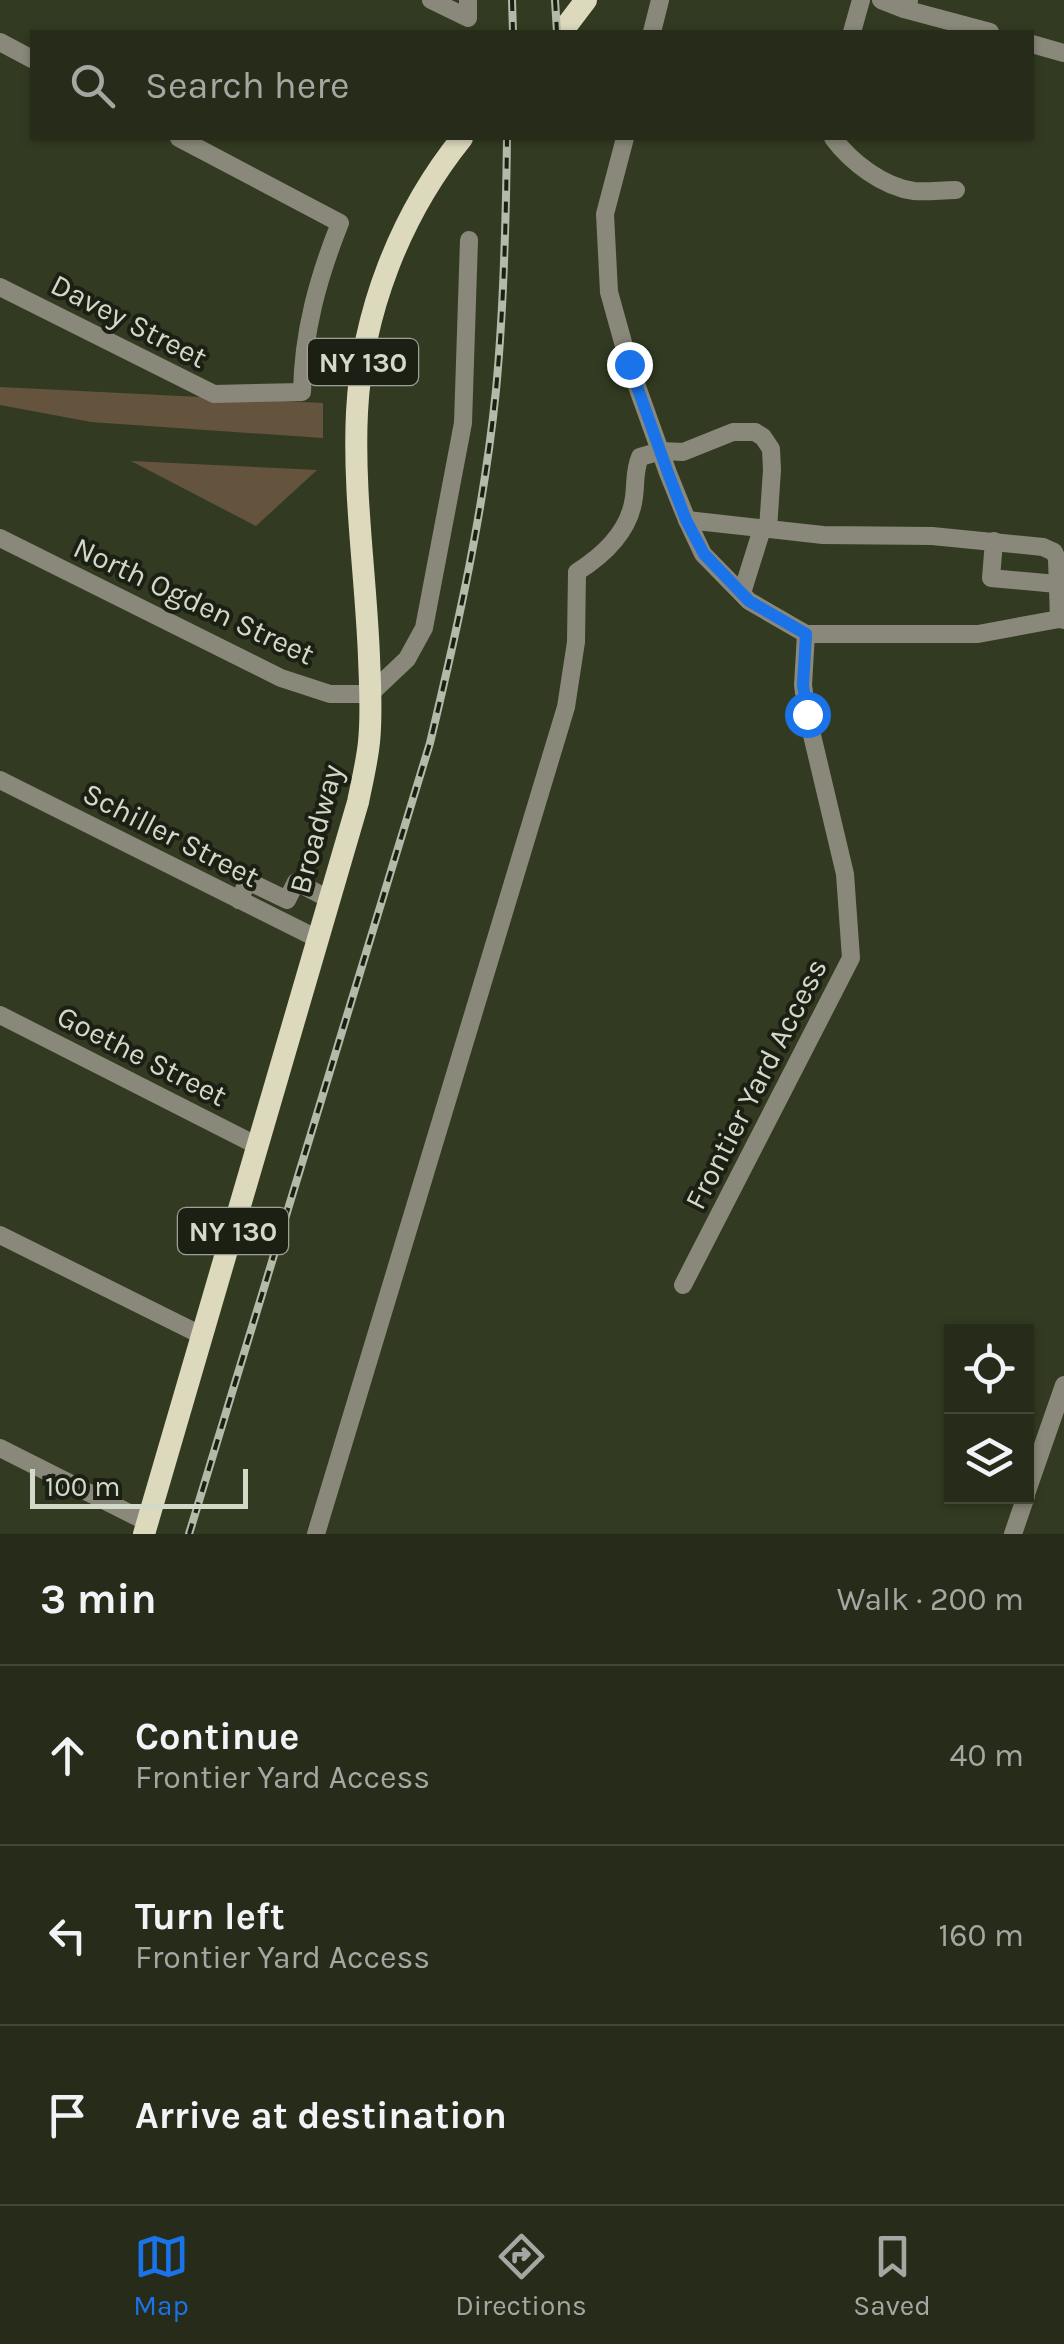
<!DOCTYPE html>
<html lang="en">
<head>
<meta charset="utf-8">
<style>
	:root { --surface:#262c19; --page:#323826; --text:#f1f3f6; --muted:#a4a7a2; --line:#424838; --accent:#1a73e8 }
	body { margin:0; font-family:Karla,sans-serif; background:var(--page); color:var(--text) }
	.controls { position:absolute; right:30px; bottom:30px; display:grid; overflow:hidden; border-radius:0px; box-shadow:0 2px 8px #0004 }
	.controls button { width:90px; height:90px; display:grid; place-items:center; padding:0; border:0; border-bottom:2px solid var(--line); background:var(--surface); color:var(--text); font:50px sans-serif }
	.scale { position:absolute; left:30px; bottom:25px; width:218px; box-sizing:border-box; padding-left:10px; border:5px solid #d3d9c9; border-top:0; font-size:28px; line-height:35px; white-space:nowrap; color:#d3d9c9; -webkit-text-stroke:8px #1c2014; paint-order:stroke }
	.stop { position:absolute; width:30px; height:30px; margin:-22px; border:8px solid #1a73e8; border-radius:50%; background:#fff }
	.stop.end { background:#1a73e8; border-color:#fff; box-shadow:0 2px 10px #0008 }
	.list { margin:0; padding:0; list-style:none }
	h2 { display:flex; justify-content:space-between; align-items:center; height:130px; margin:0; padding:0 40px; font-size:42px }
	h2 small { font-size:32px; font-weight:400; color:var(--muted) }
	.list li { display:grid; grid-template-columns:65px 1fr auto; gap:30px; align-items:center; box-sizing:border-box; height:180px; padding:0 40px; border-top:2px solid var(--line) }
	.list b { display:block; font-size:38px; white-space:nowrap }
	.list p { margin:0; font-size:32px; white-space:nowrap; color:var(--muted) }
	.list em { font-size:32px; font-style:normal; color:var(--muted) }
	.icon { flex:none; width:55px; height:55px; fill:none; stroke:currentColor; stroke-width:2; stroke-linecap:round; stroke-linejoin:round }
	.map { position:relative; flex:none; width:1064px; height:1534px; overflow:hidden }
	.search { position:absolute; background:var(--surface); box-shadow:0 2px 8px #0004; left:30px; right:30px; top:30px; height:110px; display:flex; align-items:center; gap:25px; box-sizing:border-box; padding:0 35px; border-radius:0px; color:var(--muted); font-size:38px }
	.sheet { height:670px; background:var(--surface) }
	nav { display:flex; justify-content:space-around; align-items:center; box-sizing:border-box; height:140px; border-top:2px solid var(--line); background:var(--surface); font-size:28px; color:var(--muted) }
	nav a { display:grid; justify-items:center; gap:5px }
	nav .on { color:var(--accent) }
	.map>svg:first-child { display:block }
	.green { fill:#64543e }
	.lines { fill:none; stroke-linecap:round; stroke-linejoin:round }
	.minor { stroke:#8a887a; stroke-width:18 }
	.major { stroke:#ddd9bd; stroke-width:22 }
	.rail-casing { stroke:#b3baa8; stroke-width:8 }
	.rail { stroke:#1c2014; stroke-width:4; stroke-dasharray:11; stroke-linecap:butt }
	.route { stroke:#1a73e8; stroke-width:12 }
	.labels { text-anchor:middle; stroke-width:8; stroke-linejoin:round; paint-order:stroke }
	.shield { fill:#1c2014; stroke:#9ca293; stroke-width:2.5 }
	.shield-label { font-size:28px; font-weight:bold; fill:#d3d9c9 }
	.street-label { font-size:30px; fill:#d3d9c9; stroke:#1c2014 }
</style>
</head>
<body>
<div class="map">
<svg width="1064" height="1534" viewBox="0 0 1064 1534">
	<rect width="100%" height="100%" fill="#323b21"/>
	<g class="green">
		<polygon points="0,387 323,403 323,438 91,422 0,405"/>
		<polygon points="131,461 317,470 256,526"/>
	</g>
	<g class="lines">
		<g class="minor">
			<polyline points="431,0 468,18 468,0"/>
			<polyline points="881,0 904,9 909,1"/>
			<polyline points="904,9 990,32"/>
			<polyline points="652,32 660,0"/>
			<polyline points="852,32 861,0"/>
			<polyline points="0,42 32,59"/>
			<polyline points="1032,44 1064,53"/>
			<polyline points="625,138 605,214 609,292 629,364 668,473 687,520 703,554 749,601 806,634 803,685 807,714 845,874 851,958 683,1285"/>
			<path d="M833 138C851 162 883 187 914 191 928 192 942 190 956 190"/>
			<path d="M0 287 214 394 302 392C303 332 318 278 340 223L179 138"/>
			<polyline points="687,520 823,535 932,536 1043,547 1054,552 1057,559 1059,619"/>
			<polyline points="0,538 281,678 330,694 370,694 407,659 424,628 463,423 469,240"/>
			<polyline points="994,541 991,578 1057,584"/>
			<polyline points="742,593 762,529"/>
			<polyline points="806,634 978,634 1059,619 1064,620"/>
			<polyline points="0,780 318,939"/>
			<polyline points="239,900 248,881 287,900 296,882 329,899"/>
			<polyline points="0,1015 258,1146"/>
			<polyline points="0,1235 203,1336"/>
			<polyline points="0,1448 147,1522"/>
			<polyline points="1026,1494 1064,1385"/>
			<path d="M316 1534 566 707 576 642 577 572C604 555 630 531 634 497 636 483 634 471 640 457L661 451 683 452 733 432H755L763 437 771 449 772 470 768 529"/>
			<polyline points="1013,1534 1026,1496"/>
		</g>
		<g class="major">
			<polyline points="567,25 586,0"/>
			<path d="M144 1534 358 802C362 782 367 762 369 742 372 714 370 685 369 657 366 577 353 493 357 412 362 313 400 215 462 138"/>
		</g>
		<defs>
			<g id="rail">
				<polyline points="512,0 513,32"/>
				<polyline points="555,0 557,32"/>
				<path d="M189 1534 430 743C458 626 484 510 496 390 504 306 506 222 507 138"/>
			</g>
		</defs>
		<use href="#rail" class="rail-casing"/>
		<use href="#rail" class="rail"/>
	</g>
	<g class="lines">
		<polyline class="route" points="629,364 668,473 686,520 704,554 749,601 806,634 803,685 807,714"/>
	</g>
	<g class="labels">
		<g class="shield">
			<rect x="308" y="339" width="110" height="46" rx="8"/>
			<rect x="178" y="1208" width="110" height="46" rx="8"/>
		</g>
		<g class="shield-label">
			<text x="363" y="372">NY 130</text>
			<text x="233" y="1241">NY 130</text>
		</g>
		<g class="street-label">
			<text transform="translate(129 321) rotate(27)" y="10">Davey Street</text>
			<text transform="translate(194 601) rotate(25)" y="10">North Ogden Street</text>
			<text transform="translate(316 829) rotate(-75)" y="10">Broadway</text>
			<text transform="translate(171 835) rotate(27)" y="10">Schiller Street</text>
			<text transform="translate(142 1056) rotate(27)" y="10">Goethe Street</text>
			<text transform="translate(756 1084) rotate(-63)" y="10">Frontier Yard Access</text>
		</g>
	</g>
</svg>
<div class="controls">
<button><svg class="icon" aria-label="locate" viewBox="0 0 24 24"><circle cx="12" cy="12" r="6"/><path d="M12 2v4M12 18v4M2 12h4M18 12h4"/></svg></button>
<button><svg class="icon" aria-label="layers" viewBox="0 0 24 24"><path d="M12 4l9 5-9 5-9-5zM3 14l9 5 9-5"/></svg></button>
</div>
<div class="scale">100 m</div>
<div class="stop" style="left:807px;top:714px"></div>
<div class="stop end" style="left:629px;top:364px"></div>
<div class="search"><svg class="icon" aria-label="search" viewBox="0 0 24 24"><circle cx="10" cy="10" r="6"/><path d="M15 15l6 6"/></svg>Search here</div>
</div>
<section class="sheet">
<h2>3 min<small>Walk · 200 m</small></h2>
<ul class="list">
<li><svg class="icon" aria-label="ahead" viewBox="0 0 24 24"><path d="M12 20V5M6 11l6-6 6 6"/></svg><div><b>Continue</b><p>Frontier Yard Access</p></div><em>40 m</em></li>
<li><svg class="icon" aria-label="left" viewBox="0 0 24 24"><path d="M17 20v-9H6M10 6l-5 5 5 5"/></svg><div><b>Turn left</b><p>Frontier Yard Access</p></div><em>160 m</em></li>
<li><svg class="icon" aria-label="arrive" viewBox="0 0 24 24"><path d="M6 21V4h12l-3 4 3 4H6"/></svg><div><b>Arrive at destination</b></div></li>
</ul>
</section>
<nav>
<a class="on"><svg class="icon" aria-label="map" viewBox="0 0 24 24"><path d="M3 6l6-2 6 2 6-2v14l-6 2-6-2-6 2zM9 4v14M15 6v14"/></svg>Map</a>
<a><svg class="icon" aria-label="directions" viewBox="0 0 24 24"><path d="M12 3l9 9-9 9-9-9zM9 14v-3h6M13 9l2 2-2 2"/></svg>Directions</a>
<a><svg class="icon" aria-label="saved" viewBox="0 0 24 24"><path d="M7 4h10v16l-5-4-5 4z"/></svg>Saved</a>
</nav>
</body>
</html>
